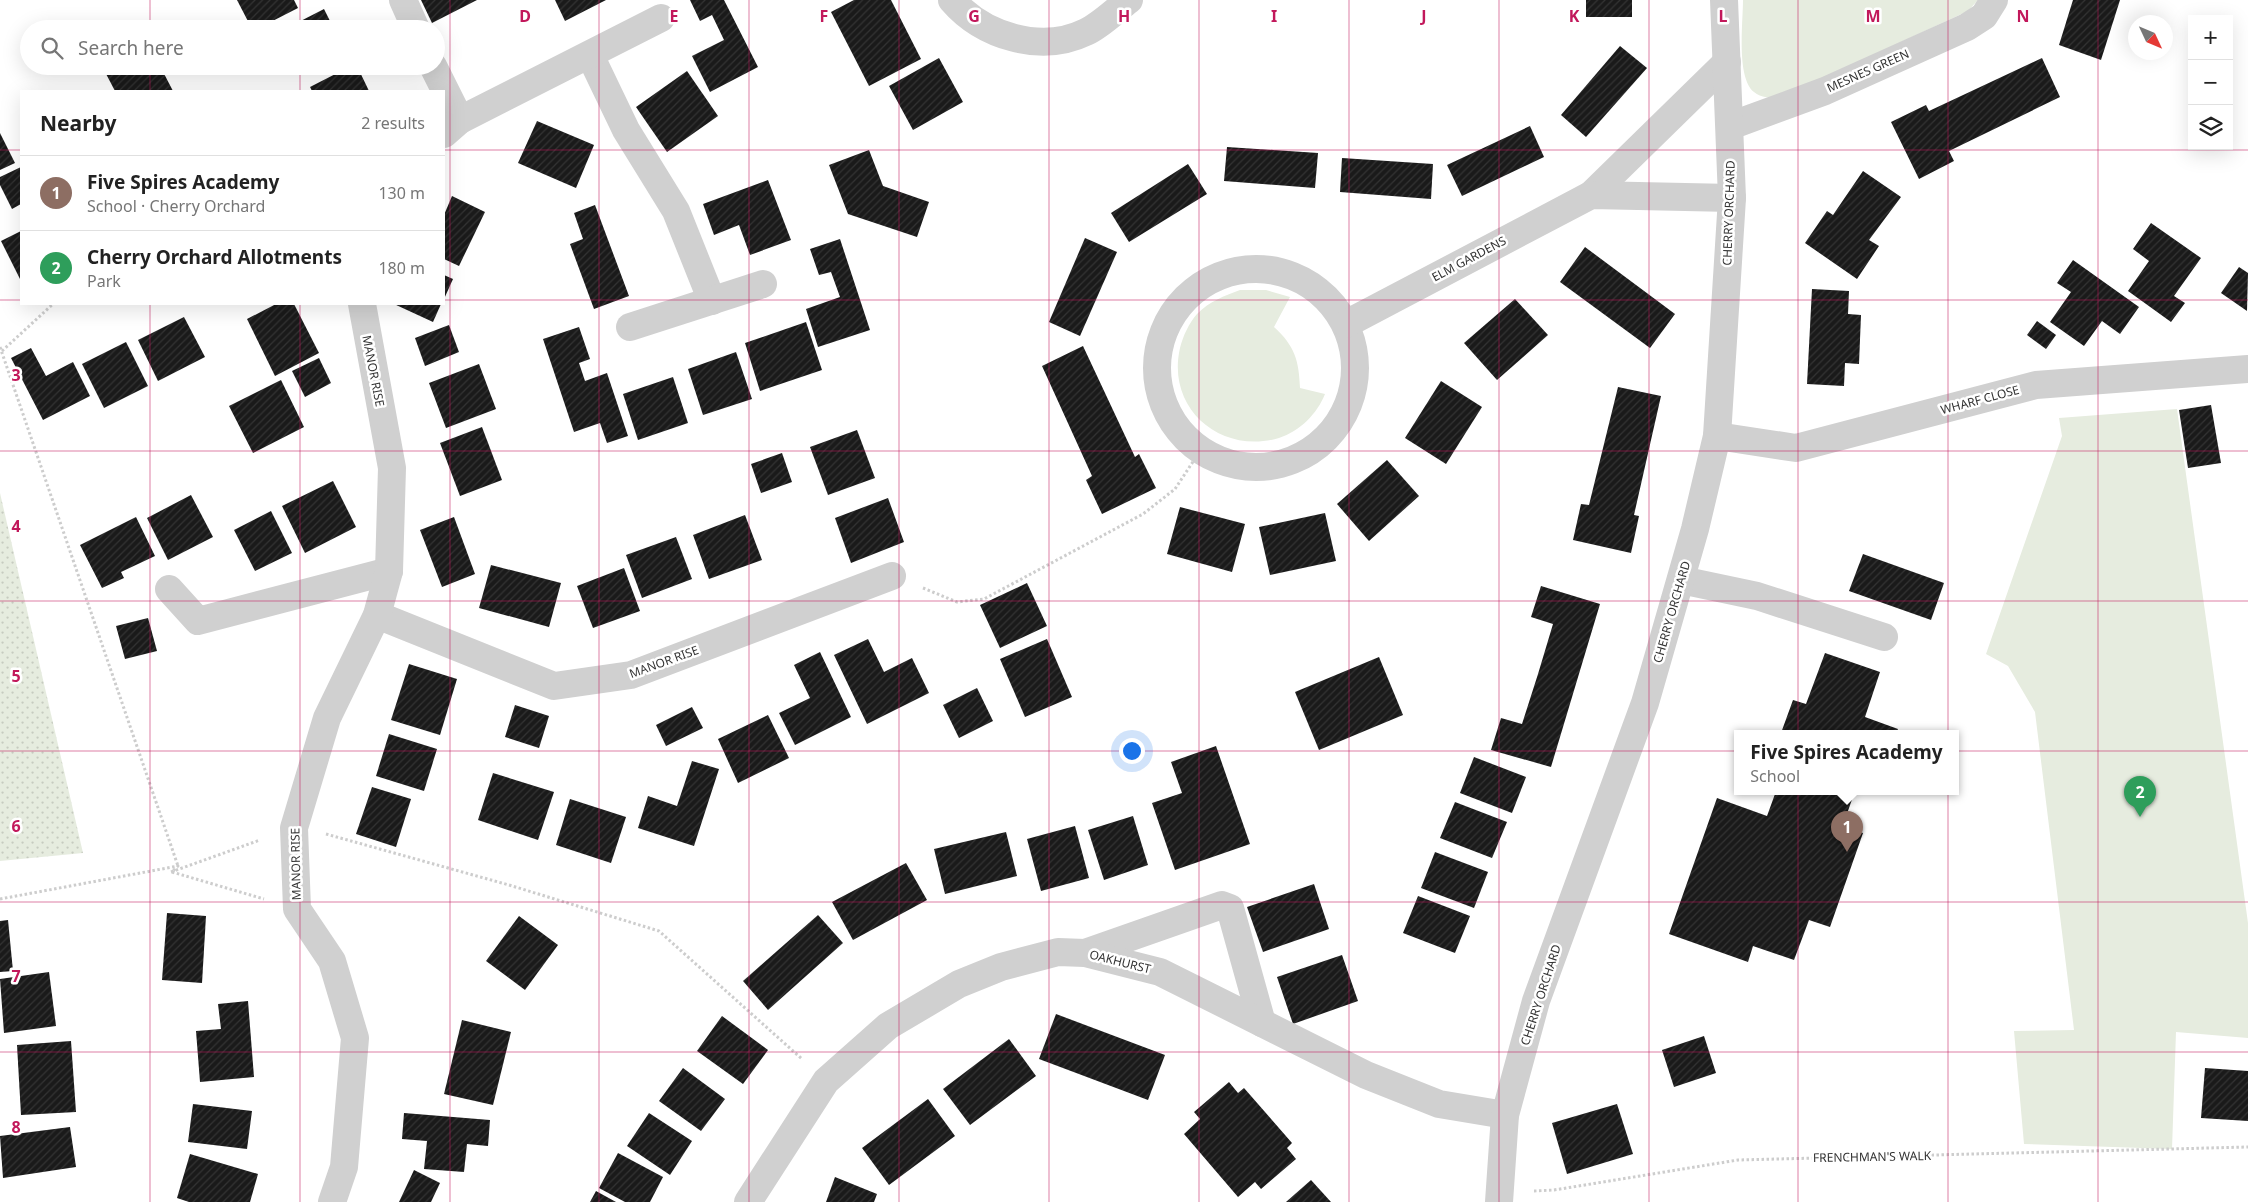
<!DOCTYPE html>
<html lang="en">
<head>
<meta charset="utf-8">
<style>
	:root { --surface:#fff; --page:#f2f2f2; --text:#222; --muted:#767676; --line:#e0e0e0; --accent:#e63946 }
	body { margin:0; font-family:"Noto Sans",sans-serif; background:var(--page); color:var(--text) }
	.controls { position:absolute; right:15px; top:15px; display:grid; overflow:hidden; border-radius:0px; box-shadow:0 5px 20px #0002 }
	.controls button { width:45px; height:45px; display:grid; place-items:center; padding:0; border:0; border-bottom:1px solid var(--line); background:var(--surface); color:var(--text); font:25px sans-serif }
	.compass { position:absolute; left:2128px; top:15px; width:45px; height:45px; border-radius:50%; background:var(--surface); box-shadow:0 5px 20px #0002; rotate:134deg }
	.you { position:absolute; left:1131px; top:750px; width:18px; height:18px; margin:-12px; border:4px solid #fff; border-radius:50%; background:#1a73e8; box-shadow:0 0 0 8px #1a73e833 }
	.badge { display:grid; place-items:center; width:32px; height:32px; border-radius:50%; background:var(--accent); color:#fff; font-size:16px; font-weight:700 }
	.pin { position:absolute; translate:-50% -41px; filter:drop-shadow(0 1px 2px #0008) }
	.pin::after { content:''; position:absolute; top:26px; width:18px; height:15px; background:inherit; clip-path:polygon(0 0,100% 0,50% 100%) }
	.popup { position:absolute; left:1734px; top:730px; width:225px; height:65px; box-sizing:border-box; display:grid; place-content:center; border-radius:0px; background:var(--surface); filter:drop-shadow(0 1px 4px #0005); font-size:16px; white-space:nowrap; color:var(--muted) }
	.popup b { font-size:19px; color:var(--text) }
	.popup::after { content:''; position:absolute; left:50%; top:100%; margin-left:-10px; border:10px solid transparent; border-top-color:var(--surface) }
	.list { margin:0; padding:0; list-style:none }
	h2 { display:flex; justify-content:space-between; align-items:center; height:65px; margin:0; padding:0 20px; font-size:21px }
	h2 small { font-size:16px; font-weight:400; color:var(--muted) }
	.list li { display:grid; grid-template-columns:32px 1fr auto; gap:15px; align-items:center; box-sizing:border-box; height:75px; padding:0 20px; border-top:1px solid var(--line) }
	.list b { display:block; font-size:19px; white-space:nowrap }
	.list p { margin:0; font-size:16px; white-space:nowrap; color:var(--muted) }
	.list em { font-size:16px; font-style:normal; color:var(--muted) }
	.icon { flex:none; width:28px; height:28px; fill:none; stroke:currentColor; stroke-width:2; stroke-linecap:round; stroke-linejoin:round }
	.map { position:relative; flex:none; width:2248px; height:1202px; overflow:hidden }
	.search { position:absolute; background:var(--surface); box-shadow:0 5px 20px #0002; left:20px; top:20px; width:425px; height:55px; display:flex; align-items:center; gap:12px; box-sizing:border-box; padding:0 18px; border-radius:28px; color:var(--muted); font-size:19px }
	.panel { position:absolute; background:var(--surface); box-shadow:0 5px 20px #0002; left:20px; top:90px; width:425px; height:215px; border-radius:0px }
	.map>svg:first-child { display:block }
	.green { fill:#e6ecdf }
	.park { fill:url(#park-dots) }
	.building { fill:url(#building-hatch) }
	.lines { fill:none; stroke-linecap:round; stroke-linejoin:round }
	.path { stroke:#cdcdcd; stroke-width:3; stroke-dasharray:2.5 2.5; stroke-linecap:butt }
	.minor { stroke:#d0d0d0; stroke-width:28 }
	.grid { fill:none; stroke:#c2185b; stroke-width:1; stroke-opacity:0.55 }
	.labels { text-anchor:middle; stroke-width:5; stroke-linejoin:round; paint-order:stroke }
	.street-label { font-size:12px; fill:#333; stroke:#fff }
	.grid-label { font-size:16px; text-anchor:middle; font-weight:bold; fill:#c2185b; stroke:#fff; stroke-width:5; stroke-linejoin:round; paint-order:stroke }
</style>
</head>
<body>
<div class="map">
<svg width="2248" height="1202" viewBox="0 0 2248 1202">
	<defs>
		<pattern id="park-dots" width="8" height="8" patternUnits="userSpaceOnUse" patternTransform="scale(1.25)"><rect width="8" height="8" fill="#e6ecdf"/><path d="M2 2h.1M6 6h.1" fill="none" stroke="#c6cbc0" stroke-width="1.8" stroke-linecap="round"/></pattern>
		<pattern id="building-hatch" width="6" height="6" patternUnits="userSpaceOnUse" patternTransform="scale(1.25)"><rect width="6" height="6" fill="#1a1a1a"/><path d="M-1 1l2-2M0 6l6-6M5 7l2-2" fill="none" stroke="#333"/></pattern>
	</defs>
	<rect width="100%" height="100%" fill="#fff"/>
	<g class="green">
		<path d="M1743 0H1978L1968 11 1780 98C1771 98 1761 98 1754 92 1736 77 1743 23 1743 0Z"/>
		<path d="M1240 290H1266L1290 297 1274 327C1295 346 1299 361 1300 388L1325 394C1317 414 1300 431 1279 438 1221 455 1166 409 1180 348 1183 336 1189 323 1197 314 1210 301 1224 296 1240 290Z"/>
		<polygon points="2177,409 2248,923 2248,1038 2176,1032 2172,1149 2024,1144 2014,1031 2074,1030 2035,712 2008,666 1986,654 2062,436 2059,418"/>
	</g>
	<polygon class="park" points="0,493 83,853 0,861"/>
	<g class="building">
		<polygon points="237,0 294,0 298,8 257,29 252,29"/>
		<polygon points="421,0 477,0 432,23"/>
		<polygon points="555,0 606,0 565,21"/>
		<polygon points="690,0 724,0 758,67 710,92 692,56 724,40 712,15 700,21"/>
		<polygon points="854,0 891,0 921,59 869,86 831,12"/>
		<rect x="1586" y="0" width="46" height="17"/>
		<polygon points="2073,0 2120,0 2101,60 2059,45"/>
		<polygon points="324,9 334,29 285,29"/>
		<polygon points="1620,46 1647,68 1586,137 1561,115"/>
		<polygon points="939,58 963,102 913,130 889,86"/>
		<polygon points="2042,58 2060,97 1949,151 1954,161 1919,179 1891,122 1926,105 1929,111"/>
		<polygon points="113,66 160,66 173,91 115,91 104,70"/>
		<polygon points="351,66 357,66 369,91 312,91 310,87"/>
		<polygon points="687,71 718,116 667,152 636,107"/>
		<polygon points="537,121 594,145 576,188 518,163"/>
		<polygon points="1530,126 1544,157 1462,196 1447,165"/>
		<polygon points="0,133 15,163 0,170"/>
		<polygon points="1227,147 1318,153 1315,188 1224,181"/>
		<polygon points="869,150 883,186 929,202 917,237 848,214 829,165"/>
		<polygon points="1342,158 1433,164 1431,199 1340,192"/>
		<polygon points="1188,164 1207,194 1129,242 1111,213"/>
		<polygon points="21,167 21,204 12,209 0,185 0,177"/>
		<polygon points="1863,171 1901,197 1869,240 1879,246 1857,279 1805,243 1827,211 1833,215"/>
		<polygon points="768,180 791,240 750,255 739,225 714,235 703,204"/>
		<polygon points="452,196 485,212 459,266 444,259 444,215"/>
		<polygon points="595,205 629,296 594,309 570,244 583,239 574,213"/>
		<polygon points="2151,223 2201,258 2174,296 2185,303 2171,322 2128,291 2149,261 2133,249"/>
		<polygon points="21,231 21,281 1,241"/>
		<polygon points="1085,238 1117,252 1080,336 1049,322"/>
		<polygon points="840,239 870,330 818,347 806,309 840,297 831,272 819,275 810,249"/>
		<polygon points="1585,247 1675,314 1650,348 1560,282"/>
		<polygon points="2073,260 2139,307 2120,334 2102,321 2084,346 2050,322 2071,292 2057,283"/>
		<polygon points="2239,267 2248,273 2247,311 2221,293"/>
		<polygon points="444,275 453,279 444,299"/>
		<polygon points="1812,289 1849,291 1848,314 1861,315 1859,364 1845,363 1844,386 1807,384"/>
		<polygon points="1515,299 1548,335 1497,380 1464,343"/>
		<polygon points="276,304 294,304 319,353 275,376 247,319"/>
		<polygon points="394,304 441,304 433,322"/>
		<polygon points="184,317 205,357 158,381 138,340"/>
		<polygon points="2037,321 2056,335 2046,349 2027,335"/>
		<polygon points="806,322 822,370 760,391 745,343"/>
		<polygon points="449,325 459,352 425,366 415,338"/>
		<polygon points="579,327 590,359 579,363 585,381 607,373 628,436 607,443 600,423 574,432 543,339"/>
		<polygon points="126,342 148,386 104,408 82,364"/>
		<polygon points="1083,346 1135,457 1139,454 1156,488 1102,514 1086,480 1092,476 1042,366"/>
		<polygon points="31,348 46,376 73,362 90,396 43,420 11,358"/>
		<polygon points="736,352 752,399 703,415 688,369"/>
		<polygon points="319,358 331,383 305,397 292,371"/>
		<polygon points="479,364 496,409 446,428 429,383"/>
		<polygon points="673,377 688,423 638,440 623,394"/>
		<polygon points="281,380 304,427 253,453 229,406"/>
		<polygon points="1441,381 1482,407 1446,464 1405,438"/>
		<polygon points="1618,387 1661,396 1634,515 1639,516 1631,553 1573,540 1581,504 1589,505"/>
		<polygon points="2211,405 2221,463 2188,468 2179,410"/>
		<polygon points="482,427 502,480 460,496 440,443"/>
		<polygon points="857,430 875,478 828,495 810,447"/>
		<polygon points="782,453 792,482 761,493 751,464"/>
		<polygon points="1387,460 1419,496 1369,541 1337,504"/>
		<polygon points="333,481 356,527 305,553 282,506"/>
		<polygon points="191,495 213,537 168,560 147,518"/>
		<polygon points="888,498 904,542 851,563 835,518"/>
		<polygon points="1180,507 1245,524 1232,572 1167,554"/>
		<polygon points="271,511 292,553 255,571 234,530"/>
		<polygon points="1325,513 1336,561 1270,575 1259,527"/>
		<polygon points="745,515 762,560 709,579 693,535"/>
		<polygon points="136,517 155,556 121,572 124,578 102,588 80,545"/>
		<polygon points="454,517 475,574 442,587 420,530"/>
		<polygon points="676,537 692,579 642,598 626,555"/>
		<polygon points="1863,554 1944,583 1931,620 1849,591"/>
		<polygon points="491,565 561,583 549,627 479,608"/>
		<polygon points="624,568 640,611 593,628 577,586"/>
		<polygon points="1027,583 1047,626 1000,648 980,605"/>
		<polygon points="1541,586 1600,604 1551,767 1491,750 1501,718 1522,724 1538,674 1553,624 1531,617"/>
		<polygon points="148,618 157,651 125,659 116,626"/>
		<polygon points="868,639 884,672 912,658 929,693 867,724 834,655"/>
		<polygon points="1047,639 1072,697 1025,717 1000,659"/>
		<polygon points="820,652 851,717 795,745 779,713 810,698 794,665"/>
		<polygon points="1825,653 1880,672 1865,717 1898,729 1896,733 1781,733 1793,700 1806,704"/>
		<polygon points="1379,657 1403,715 1319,750 1295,692"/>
		<polygon points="409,664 457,679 440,735 391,720"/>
		<polygon points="977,688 993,721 959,738 943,705"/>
		<polygon points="515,705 549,716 539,748 505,737"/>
		<polygon points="692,707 703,728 666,746 656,725"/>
		<polygon points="768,715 789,758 738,783 718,739"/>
		<polygon points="389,734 437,749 424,791 376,776"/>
		<polygon points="1216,746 1250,844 1175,870 1152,803 1182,793 1171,762"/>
		<polygon points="1474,757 1526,777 1512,813 1460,793"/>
		<polygon points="692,761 719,769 694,846 638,828 648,796 677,806"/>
		<polygon points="493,773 554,792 538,840 478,820"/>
		<polygon points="372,787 411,799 396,847 356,834"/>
		<polygon points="1765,791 1855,791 1843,825 1863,833 1830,927 1809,920 1794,960 1753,946 1748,962 1669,934 1717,798 1767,816 1775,794"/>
		<polygon points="570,799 626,817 611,863 556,845"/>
		<polygon points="1455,802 1507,822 1492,858 1440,838"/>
		<polygon points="1133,816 1148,865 1104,880 1088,830"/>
		<polygon points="1075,826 1089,878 1041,891 1027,839"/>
		<polygon points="1006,832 1017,876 945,894 934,849"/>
		<polygon points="1435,852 1488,872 1474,908 1421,888"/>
		<polygon points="906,863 927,900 853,940 832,902"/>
		<polygon points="1314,884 1329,929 1263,952 1247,907"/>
		<polygon points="1418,896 1470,916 1455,953 1403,933"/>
		<polygon points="167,913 206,916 202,983 162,980"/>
		<polygon points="818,915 843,943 768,1010 743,981"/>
		<polygon points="519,916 558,945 525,990 486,961"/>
		<polygon points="8,920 13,971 0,972 0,921"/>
		<polygon points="1342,955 1358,1001 1293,1024 1277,977"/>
		<polygon points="49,972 56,1026 4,1033 0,979"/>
		<polygon points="248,1001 254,1077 200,1082 196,1031 221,1029 218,1004"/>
		<polygon points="1056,1014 1165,1055 1148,1100 1039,1059"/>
		<polygon points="722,1016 768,1050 743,1084 697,1051"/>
		<polygon points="462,1020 511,1032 493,1105 444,1094"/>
		<polygon points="1704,1036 1716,1073 1674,1087 1662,1050"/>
		<polygon points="1009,1039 1036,1076 970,1125 943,1089"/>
		<polygon points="71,1041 76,1112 21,1115 17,1045"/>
		<polygon points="683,1068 725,1099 701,1131 659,1101"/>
		<polygon points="2205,1068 2248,1071 2248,1121 2201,1118"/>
		<polygon points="1229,1082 1238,1093 1244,1088 1292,1143 1287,1148 1296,1159 1261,1189 1255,1182 1238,1197 1184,1134 1200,1119 1194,1112"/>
		<polygon points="928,1099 955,1136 889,1185 862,1148"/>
		<polygon points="193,1104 252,1111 247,1149 188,1142"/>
		<polygon points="1617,1104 1633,1154 1567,1174 1552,1123"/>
		<polygon points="404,1113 490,1120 488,1146 467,1144 464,1172 424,1169 427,1141 402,1139"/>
		<polygon points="649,1113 692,1141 670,1175 627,1146"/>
		<polygon points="70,1127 76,1167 3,1178 0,1136"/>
		<polygon points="618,1153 663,1177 650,1202 625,1202 599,1188"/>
		<polygon points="190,1154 258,1174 250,1202 189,1202 177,1198"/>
		<polygon points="414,1170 440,1183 431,1202 399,1202"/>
		<polygon points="835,1177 877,1194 874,1202 826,1202"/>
		<polygon points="1311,1180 1331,1202 1286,1202"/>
		<polygon points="596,1191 616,1202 590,1202"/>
	</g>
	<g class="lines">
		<g class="path">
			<polyline points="0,347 178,866"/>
			<polyline points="2,351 53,304"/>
			<polyline points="923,588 957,602 984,599 1143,514 1175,489 1200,451"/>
			<polyline points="326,834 509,885 659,931 802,1059"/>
			<polyline points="171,872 260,840"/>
			<polyline points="172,872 264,899"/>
			<polyline points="0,899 178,866 172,872"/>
			<polyline points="1534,1191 1554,1190 1738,1160 2248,1147"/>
		</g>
		<g class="minor">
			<polyline points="403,0 416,29"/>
			<path d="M952 0C983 36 1041 54 1086 32 1101 25 1116 10 1129 0"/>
			<polyline points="590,55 626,130 676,211 712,301"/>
			<polyline points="433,66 460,120"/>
			<polyline points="1730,126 1825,91 1967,27 1984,16 1994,0"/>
			<polyline points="444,134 460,120 661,18"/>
			<polyline points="1591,195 1727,62"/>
			<circle cx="1256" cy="368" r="99"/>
			<polyline points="1346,324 1591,195 1732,198"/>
			<polyline points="630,327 763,284"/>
			<polyline points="1717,436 1796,448 2036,385 2248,369"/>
			<polyline points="1681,580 1757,596 1884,637"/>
			<polyline points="169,589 198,621 389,571"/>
			<polyline points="377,615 554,686 631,675 892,576"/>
			<polyline points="1085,953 1222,905 1230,908 1262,1023"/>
			<polyline points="332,1202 344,1167 355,1038 332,961 297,909 294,828 327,718 377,615 389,571 392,468 362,304"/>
			<polyline points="748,1202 826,1081 888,1026 959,984 1001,967 1058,952 1085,953 1160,972 1366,1075 1439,1104 1505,1115"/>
			<polyline points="1499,1202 1505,1115 1536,1001 1645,703 1695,529 1717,436 1732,198 1724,0"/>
		</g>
	</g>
	<path class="grid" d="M150 0V29M300 0V29M450 0V1202M599 0V1202M749 0V1202M899 0V1202M1049 0V1202M1199 0V1202M1349 0V1202M1499 0V1202M1649 0V1202M1798 0V1202M1948 0V1202M2098 0V1202M150 66V91M300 66V91M0 150H21M444 150H2248M0 300H21M444 300H2248M150 304V1202M300 304V1202M0 451H2248M0 601H2248M0 751H2248M0 902H2248M0 1052H2248"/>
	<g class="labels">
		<g class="street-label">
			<text transform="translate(1868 71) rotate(-24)" y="4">MESNES GREEN</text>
			<text transform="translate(1729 213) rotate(-88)" y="4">CHERRY ORCHARD</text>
			<text transform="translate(1469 259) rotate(-28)" y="4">ELM GARDENS</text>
			<text transform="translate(373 371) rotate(79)" y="4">MANOR RISE</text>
			<text transform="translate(1980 400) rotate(-15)" y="4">WHARF CLOSE</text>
			<text transform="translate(1672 612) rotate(-74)" y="4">CHERRY ORCHARD</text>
			<text transform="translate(664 662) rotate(-20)" y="4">MANOR RISE</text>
			<text transform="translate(296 864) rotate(-91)" y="4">MANOR RISE</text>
			<text transform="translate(1120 962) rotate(14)" y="4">OAKHURST</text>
			<text transform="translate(1541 995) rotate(-72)" y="4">CHERRY ORCHARD</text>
			<text transform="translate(1872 1157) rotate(-1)" y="4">FRENCHMAN'S WALK</text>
		</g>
	</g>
	<g class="grid-label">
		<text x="525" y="22">D</text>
		<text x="674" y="22">E</text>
		<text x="824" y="22">F</text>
		<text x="974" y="22">G</text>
		<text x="1124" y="22">H</text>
		<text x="1274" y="22">I</text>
		<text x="1424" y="22">J</text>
		<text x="1574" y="22">K</text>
		<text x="1723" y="22">L</text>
		<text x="1873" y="22">M</text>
		<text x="2023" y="22">N</text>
		<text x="16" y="381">3</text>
		<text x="16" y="532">4</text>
		<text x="16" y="682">5</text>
		<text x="16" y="832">6</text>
		<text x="16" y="982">7</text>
		<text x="16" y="1133">8</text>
	</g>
</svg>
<div class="controls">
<button>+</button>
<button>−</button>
<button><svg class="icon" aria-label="layers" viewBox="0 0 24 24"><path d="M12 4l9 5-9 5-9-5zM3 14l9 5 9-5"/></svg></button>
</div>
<svg class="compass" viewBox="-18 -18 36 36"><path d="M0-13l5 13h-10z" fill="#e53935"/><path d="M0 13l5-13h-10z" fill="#767676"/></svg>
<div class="you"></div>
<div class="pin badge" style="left:1847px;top:852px;background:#8d6e63">1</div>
<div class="popup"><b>Five Spires Academy</b>School</div>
<div class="pin badge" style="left:2140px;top:817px;background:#2e9e5b">2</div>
<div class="search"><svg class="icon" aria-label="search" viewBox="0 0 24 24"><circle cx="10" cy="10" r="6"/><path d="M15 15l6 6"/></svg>Search here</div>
<section class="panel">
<h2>Nearby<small>2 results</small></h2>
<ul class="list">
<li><span class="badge" style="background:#8d6e63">1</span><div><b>Five Spires Academy</b><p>School · Cherry Orchard</p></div><em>130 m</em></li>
<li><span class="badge" style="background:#2e9e5b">2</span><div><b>Cherry Orchard Allotments</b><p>Park</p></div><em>180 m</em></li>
</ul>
</section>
</div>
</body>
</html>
